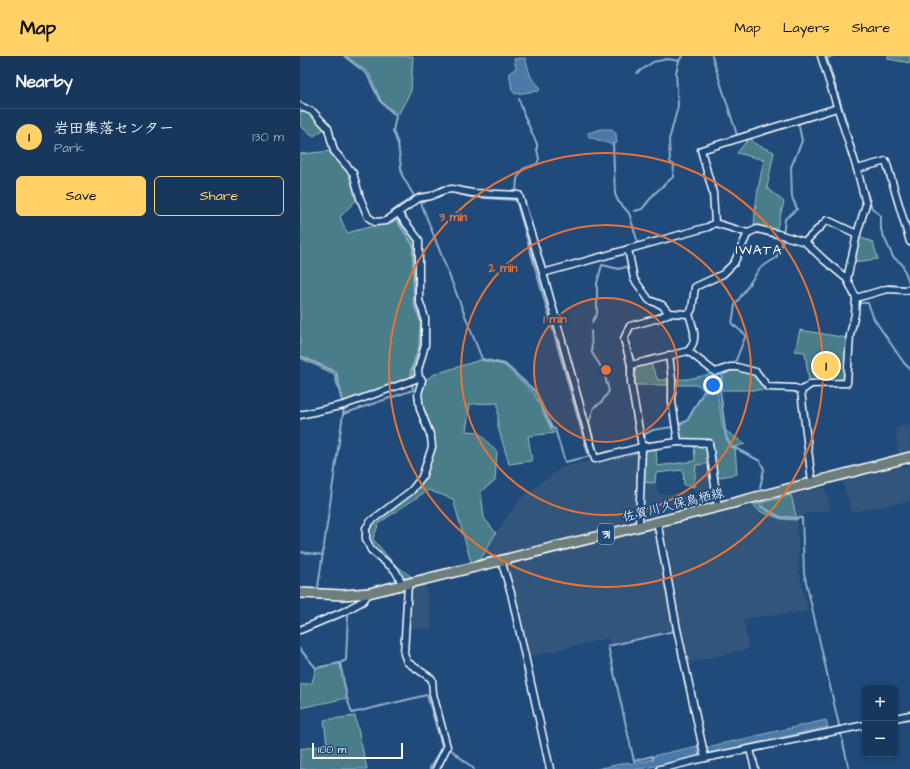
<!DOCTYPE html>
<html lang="en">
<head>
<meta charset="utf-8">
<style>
	:root { --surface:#17385c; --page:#203f62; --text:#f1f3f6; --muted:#9eacbb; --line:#365272; --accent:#ffd166 }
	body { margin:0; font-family:"Architects Daughter","Klee One",sans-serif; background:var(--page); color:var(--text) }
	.controls { position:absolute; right:12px; bottom:12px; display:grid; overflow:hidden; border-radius:6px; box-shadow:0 2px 6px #0003 }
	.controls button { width:36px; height:36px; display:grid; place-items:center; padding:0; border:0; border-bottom:1px solid var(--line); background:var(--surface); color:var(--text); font:20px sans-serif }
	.scale { position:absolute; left:12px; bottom:10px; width:91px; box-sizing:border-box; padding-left:4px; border:2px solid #fff; border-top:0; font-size:11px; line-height:14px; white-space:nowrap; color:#fff; -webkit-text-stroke:3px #1f4a7a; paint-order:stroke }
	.you { position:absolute; left:413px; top:329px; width:14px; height:14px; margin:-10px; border:3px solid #fff; border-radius:50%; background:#1a73e8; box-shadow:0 0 0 6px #1a73e833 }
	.badge { display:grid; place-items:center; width:26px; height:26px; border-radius:50%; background:var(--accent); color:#111; font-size:13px; font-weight:700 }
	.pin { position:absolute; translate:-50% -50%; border:2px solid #fff; box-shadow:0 1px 4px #0006 }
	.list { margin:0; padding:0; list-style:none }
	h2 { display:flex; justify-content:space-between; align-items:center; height:52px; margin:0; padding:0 16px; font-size:17px }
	h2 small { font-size:13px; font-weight:400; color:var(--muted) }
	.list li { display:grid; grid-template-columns:26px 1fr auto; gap:12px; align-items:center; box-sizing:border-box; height:56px; padding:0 16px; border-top:1px solid var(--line) }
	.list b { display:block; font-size:15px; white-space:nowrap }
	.list p { margin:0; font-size:13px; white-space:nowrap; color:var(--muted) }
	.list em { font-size:13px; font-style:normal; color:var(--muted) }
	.actions { display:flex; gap:8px; padding:12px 16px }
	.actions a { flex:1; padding:9px 0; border:1px solid var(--accent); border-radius:6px; text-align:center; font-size:14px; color:var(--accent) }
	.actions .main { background:var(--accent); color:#111 }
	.map { position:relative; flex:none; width:610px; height:713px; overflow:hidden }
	header { display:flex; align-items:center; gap:24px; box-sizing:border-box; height:56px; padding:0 20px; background:var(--accent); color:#111 }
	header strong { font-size:19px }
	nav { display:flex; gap:22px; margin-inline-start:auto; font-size:14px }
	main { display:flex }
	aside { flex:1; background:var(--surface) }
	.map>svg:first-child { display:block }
	.built { fill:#32547b }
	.green { fill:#4a7d8a; stroke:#a4bec4 }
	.water { fill:#4c7aa8; stroke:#94afcb }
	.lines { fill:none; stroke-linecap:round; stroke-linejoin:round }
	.stream { stroke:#94afcb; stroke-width:2 }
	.street-casing { stroke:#fff; stroke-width:9 }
	.primary-casing { stroke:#fff; stroke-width:12 }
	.street { stroke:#1f4a7a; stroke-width:6 }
	.primary { stroke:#6d7e7c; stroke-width:9 }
	.ring { fill:none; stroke:#eb7230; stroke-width:2 }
	.labels { text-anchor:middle; stroke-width:4; stroke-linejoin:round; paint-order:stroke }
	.shield { fill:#1f4a7a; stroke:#bcc9d7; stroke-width:1 }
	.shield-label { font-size:12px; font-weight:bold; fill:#fff }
	.street-label { font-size:13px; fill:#fff; stroke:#1f4a7a }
	.neighbourhood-label { font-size:14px; letter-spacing:1px; fill:#fff; stroke:#1f4a7a }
	.centre { fill:#eb7230; stroke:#1f4a7a; stroke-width:2 }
	.ring-label { font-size:12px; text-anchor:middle; font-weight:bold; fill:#eb7230; stroke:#1f4a7a; stroke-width:4; stroke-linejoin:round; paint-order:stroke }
</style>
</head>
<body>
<header>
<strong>Map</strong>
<nav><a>Map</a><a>Layers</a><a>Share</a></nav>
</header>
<main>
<aside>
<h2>Nearby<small></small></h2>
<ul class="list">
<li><span class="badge">1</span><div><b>岩田集落センター</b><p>Park</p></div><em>130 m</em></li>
</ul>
<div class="actions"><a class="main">Save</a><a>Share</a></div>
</aside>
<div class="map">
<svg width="610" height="713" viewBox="0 0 610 713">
	<rect width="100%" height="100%" fill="#1f4a7a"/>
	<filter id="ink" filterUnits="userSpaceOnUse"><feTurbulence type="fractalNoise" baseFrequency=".025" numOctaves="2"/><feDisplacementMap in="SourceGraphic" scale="8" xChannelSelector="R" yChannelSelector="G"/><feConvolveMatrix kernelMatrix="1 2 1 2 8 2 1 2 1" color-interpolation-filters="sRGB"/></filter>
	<g filter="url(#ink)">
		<g class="built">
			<polygon points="610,368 610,396 598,399 596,372"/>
			<polygon points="343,393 342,426 355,427 359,438 390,436 395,451 342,465 180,504 196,477 220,443 262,411"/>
			<polygon points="413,407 419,446 399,450 394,431 396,409"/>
			<polygon points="610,410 610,445 552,456 542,426 597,411"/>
			<polygon points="525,431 531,454 507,457 497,464 499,515 508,555 443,563 449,593 383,608 375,573 309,588 308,582 229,601 206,509 356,472 454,449 459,455 497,464 491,439"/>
			<polygon points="126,530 132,573 108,572 110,533"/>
		</g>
		<g class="green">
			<polygon points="46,0 113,0 111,35 98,59 81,45 69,17"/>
			<polygon points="588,0 610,0 610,7 588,3"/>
			<polygon points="0,51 11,56 26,72 14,80 0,70"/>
			<path d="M450 81 455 88 474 96 467 132 484 146 476 176 454 171C455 148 459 126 464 104L437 97Z"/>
			<polygon points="32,95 52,117 58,142 40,161 47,177 98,163 117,185 123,262 123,288 116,313 115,320 42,347 34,318 0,302 0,98"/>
			<polygon points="558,181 573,186 578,203 553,206"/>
			<polygon points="500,274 547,282 545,325 509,326 505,296 495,295"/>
			<polygon points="180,304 204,309 234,337 251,373 254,377 228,380 232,405 209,408 198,371 198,347 170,348 166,375 178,376 197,396 195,425 181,435 184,462 196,477 180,504 171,506 153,443 128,434 79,467 73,483 94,508 112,521 103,523 72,492 69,485 68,474 73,465 113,435 134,391 122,353 121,338 125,324 135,318"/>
			<polygon points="350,306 358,324 388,323 412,318 429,313 455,318 466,334 417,334 423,373 445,388 435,391 437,418 415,422 412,407 396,409 394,431 384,429 383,414 356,417 355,427 342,426 343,393 356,391 357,410 395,405 394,387 378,386 375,370 387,365 404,335 399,329 335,329 333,313"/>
			<polygon points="491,439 497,464 482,463 459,455 454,449"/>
			<polygon points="40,607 47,642 0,652 0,629 12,627 16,612"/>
			<polygon points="55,660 67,713 0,713 0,693 27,689 24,664"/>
		</g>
		<g class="water">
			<polygon points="225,2 231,21 240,31 239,35 215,38 212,34 209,17 216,12 214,3"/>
			<polygon points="301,73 312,73 316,77 317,87 310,88 289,81 288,77"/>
			<polygon points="526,664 528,671 408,698 407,691"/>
			<polygon points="397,690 399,700 342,713 297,713 329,706 330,708 353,703 353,700"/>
		</g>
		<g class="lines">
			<g class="stream">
				<polyline points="44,0 67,18 80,45 96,60 93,75 98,88 102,119 114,140 91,156 92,158"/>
				<polyline points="412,0 437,79 497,61 502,85 491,111 492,141 497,153 485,163 482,189 476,202 460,212 435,249 432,268 446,279 434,309"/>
				<polyline points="532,0 527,2 559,108"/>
				<polyline points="337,17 353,6 368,3 379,5"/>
				<polyline points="313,88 315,138 318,145 329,157 338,187 323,191"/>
				<polyline points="560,115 572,152 581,160 581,174 593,201 602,208 610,229"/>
				<polyline points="216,137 217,123 223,113 237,108 239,103 237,94 237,88 224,59 219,43"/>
				<polyline points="216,144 171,141 150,136 121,147 182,303 205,308 236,336 252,372 255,373 265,406 338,389"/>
				<polyline points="216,144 289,401"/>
				<polyline points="335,155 342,153 355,137 373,121 374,109 370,106 369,84 378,50 376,17 379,5 382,0"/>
				<polyline points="96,163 113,189 114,248 121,266 119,292 111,315 112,321"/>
				<polyline points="585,231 590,229 609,231"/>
				<polyline points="560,242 559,247 568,247 574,263 604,307 610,313"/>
				<polyline points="292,266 297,258 297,227 302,209 319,213 329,210 325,197"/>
				<polyline points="291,275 292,297 303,314 309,335 301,347 294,351 289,367 298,399"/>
				<polyline points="0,300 36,316 43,345"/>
				<polyline points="433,313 422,320 420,335 426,381 431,390 460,405 464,413 460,432"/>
				<polyline points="43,358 113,334 112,327"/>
				<polyline points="344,386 345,378 353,374 372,371 387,365 404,335 420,335"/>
				<polyline points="460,450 480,461 502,462 504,517 549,713"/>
				<polyline points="0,496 23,499"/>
				<polyline points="18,531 44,351"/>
				<polyline points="48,559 46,604 40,607 47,642 52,657 127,639 142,690 130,712 130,713"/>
				<polyline points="0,593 16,612 39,607"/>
				<polyline points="150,693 174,713"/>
				<polyline points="353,704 352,700 334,705 308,590 374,575 356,477 354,476"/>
			</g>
			<defs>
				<g id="street">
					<polyline points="521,0 557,113 566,148 557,178 547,223"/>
					<polyline points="0,50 13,56 28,72 34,95 53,117 60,142 68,161 75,166 86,165 119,142 131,140 144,134 152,133 172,137 219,139 243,217 295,403 342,391 378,386"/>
					<polyline points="557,113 586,105 610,186"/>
					<polyline points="98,157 119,184 119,244 125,262 125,289 118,314 119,322 122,324 118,338 120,353 131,381 132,391 122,421 111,435 71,465 66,472 66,483 71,494 95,514 103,529"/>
					<polyline points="415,167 448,177 457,173 478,178 505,186 524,204 547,223 556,242 555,258 550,279 547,327 511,328 501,335 512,426"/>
					<polyline points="505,186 527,164 557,178"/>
					<polyline points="328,193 334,223 349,244 362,249 369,257"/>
					<polyline points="243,217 408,171 415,167 413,137 401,94 537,52"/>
					<polyline points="556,242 587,233 606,234 610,233"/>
					<polyline points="388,295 415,316 430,311 437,311 456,316 468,331 495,332 501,335"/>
					<polyline points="369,299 372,324 372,346 378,386 409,387 418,451"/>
					<polyline points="331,309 324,283 330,270 359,262 369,257 389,258"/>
					<polyline points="0,359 44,349 119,322"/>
					<polyline points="356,466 358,470 377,573 405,702"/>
					<path d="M339 470 342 391 331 327V309L388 295C399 283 393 272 389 258L392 253 395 231 423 218 434 207 448 177"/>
					<polyline points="201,504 211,537 250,713"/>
					<polyline points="108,528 104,598 107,606 132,623 133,638 147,691 136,713"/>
					<polyline points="0,574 43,556 63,545 69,537"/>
					<polyline points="595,662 610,659"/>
					<polyline points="450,693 455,713"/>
					<polyline points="360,713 405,702 565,669"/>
				</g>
				<polyline id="primary" points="0,537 43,539 69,537 418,451 610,401"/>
			</defs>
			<use href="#street" class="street-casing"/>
			<use href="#primary" class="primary-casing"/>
			<use href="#street" class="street"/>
			<use href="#primary" class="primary"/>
		</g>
	</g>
	<circle cx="306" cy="314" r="72" fill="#eb7230" fill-opacity=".12"/>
	<g class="ring">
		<circle cx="306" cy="314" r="72"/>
		<circle cx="306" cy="314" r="145"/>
		<circle cx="306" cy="314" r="217"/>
	</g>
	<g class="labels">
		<rect class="shield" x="298" y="468" width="16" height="20" rx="3"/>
		<g class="shield-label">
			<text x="306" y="482">31</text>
		</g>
		<g class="street-label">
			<text transform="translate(373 448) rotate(-14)" y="5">佐賀川久保鳥栖線</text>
		</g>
		<g class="neighbourhood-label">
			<text x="459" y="198">IWATA</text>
		</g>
	</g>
	<circle cx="306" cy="314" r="6" class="centre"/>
	<g class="ring-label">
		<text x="153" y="165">3 min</text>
		<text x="203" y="216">2 min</text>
		<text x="255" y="267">1 min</text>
	</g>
</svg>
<div class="controls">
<button>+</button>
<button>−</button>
</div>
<div class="scale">100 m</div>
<div class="you"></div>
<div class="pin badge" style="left:526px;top:310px">1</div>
</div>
</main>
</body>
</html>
